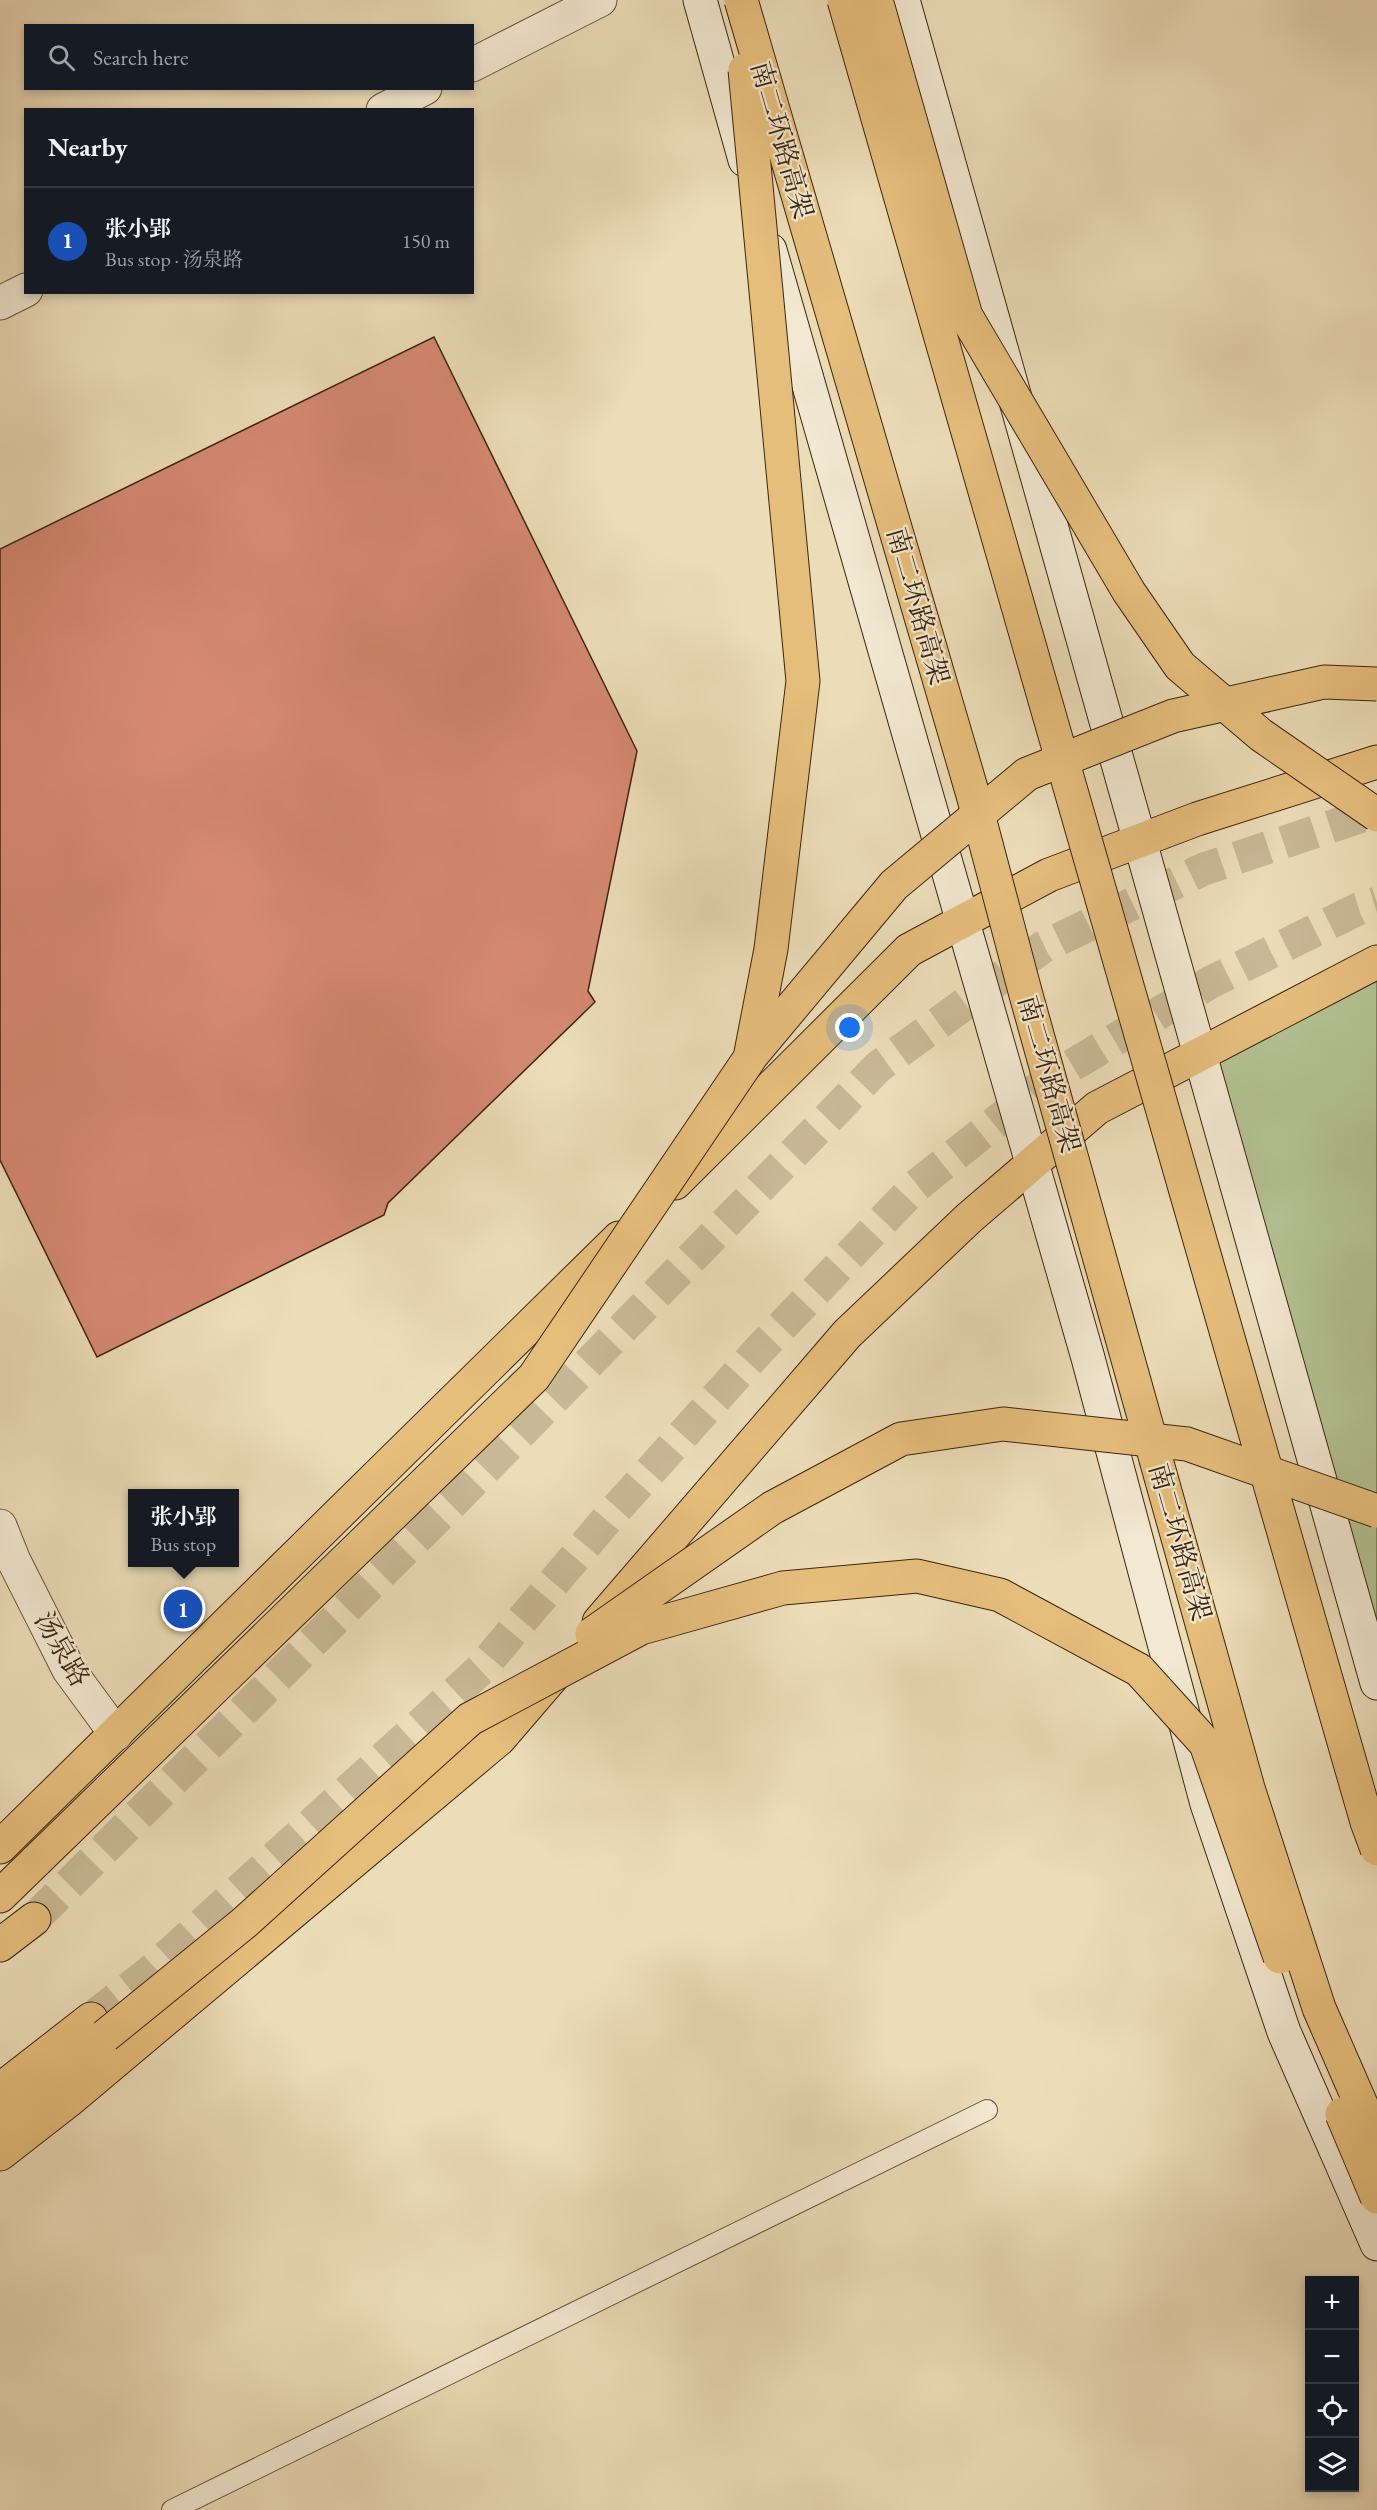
<!DOCTYPE html>
<html lang="en">
<head>
<meta charset="utf-8">
<style>
	:root { --surface:#171b24; --page:#242831; --text:#f1f3f6; --muted:#9ea1a6; --line:#363941; --accent:#c59692 }
	body { margin:0; font-family:"EB Garamond","Noto Serif SC",serif; background:var(--page); color:var(--text) }
	.controls { position:absolute; right:18px; bottom:18px; display:grid; overflow:hidden; border-radius:0px; box-shadow:0 3px 9px #0003 }
	.controls button { width:54px; height:54px; display:grid; place-items:center; padding:0; border:0; border-bottom:2px solid var(--line); background:var(--surface); color:var(--text); font:30px sans-serif }
	.you { position:absolute; left:850px; top:1028px; width:21px; height:21px; margin:-15px; border:4px solid #fff; border-radius:50%; background:#1a73e8; box-shadow:0 0 0 9px #1a73e833 }
	.badge { display:grid; place-items:center; width:39px; height:39px; border-radius:50%; background:var(--accent); color:#fff; font-size:20px; font-weight:700 }
	.pin { position:absolute; translate:-50% -50%; border:3px solid #fff; box-shadow:0 2px 6px #0006 }
	.popup { position:absolute; left:128px; top:1489px; width:111px; height:78px; box-sizing:border-box; display:grid; place-content:center; border-radius:0px; background:var(--surface); filter:drop-shadow(0 2px 4px #0005); font-size:20px; white-space:nowrap; color:var(--muted) }
	.popup b { font-size:22px; color:var(--text) }
	.popup::after { content:''; position:absolute; left:50%; top:100%; margin-left:-12px; border:12px solid transparent; border-top-color:var(--surface) }
	.list { margin:0; padding:0; list-style:none }
	h2 { display:flex; justify-content:space-between; align-items:center; height:78px; margin:0; padding:0 24px; font-size:26px }
	h2 small { font-size:20px; font-weight:400; color:var(--muted) }
	.list li { display:grid; grid-template-columns:39px 1fr auto; gap:18px; align-items:center; box-sizing:border-box; height:108px; padding:0 24px; border-top:2px solid var(--line) }
	.list b { display:block; font-size:22px; white-space:nowrap }
	.list p { margin:0; font-size:20px; white-space:nowrap; color:var(--muted) }
	.list em { font-size:20px; font-style:normal; color:var(--muted) }
	.icon { flex:none; width:33px; height:33px; fill:none; stroke:currentColor; stroke-width:2; stroke-linecap:round; stroke-linejoin:round }
	.map { position:relative; flex:none; width:1377px; height:2510px; overflow:hidden }
	.search { position:absolute; background:var(--surface); box-shadow:0 3px 9px #0003; left:24px; top:24px; width:450px; height:66px; display:flex; align-items:center; gap:15px; box-sizing:border-box; padding:0 21px; border-radius:0px; color:var(--muted); font-size:22px }
	.panel { position:absolute; background:var(--surface); box-shadow:0 3px 9px #0003; left:24px; top:108px; width:450px; height:186px; border-radius:0px }
	.map>svg:first-child { display:block }
	.green { fill:#b3c293; stroke:#777350; stroke-width:1.5 }
	.building { fill:#d58972; stroke:#3b240c; stroke-width:1.5 }
	.lines { fill:none; stroke-linecap:round; stroke-linejoin:round }
	.trunk-tunnel { stroke:#c9b896; stroke-width:33; stroke-dasharray:33 16; stroke-linecap:butt }
	.service-casing { stroke:#675237; stroke-width:22 }
	.tertiary-casing { stroke:#675237; stroke-width:35 }
	.secondary-casing { stroke:#3b240c; stroke-width:35 }
	.trunk-casing { stroke:#3b240c; stroke-width:35 }
	.service { stroke:#f3e9d2; stroke-width:20 }
	.tertiary { stroke:#f3e9d2; stroke-width:33 }
	.secondary { stroke:#f3e9d2; stroke-width:33 }
	.trunk { stroke:#e6be7c; stroke-width:33 }
	.trunk-bridge-casing { stroke:#3b240c; stroke-width:35; stroke-linecap:butt }
	.trunk-bridge { stroke:#e6be7c; stroke-width:33 }
	.labels { text-anchor:middle; stroke-width:4.5; stroke-linejoin:round; paint-order:stroke }
	.street-label { font-size:27px; fill:#3b240c; stroke:#f3e9d2 }
</style>
</head>
<body>
<div class="map">
<svg width="1377" height="2510" viewBox="0 0 1377 2510">
	<rect width="100%" height="100%" fill="#ecddb9"/>
	<filter id="stains"><feTurbulence type="fractalNoise" baseFrequency=".00333" numOctaves="4"/><feColorMatrix values="0 0 0 0 .2 0 0 0 0 .09 0 0 0 0 .02 0 0 0 .5 -.17"/></filter>
	<radialGradient id="worn" r=".72"><stop offset=".6" stop-color="#630" stop-opacity="0"/><stop offset="1" stop-color="#630" stop-opacity=".3"/></radialGradient>
	<polygon class="green" points="1377,962 1377,1683 1200,1054"/>
	<polygon class="building" points="434,337 637,751 588,991 595,1002 388,1203 384,1215 97,1357 0,1160 0,549"/>
	<g class="lines">
		<g class="trunk-tunnel">
			<polyline points="34,1919 454,1501 878,1067 1043,947 1204,869 1377,811"/>
			<polyline points="91,2019 150,1972 481,1669 608,1518 760,1349 916,1186 1051,1078 1211,982 1358,909 1377,903"/>
		</g>
		<defs>
			<polyline id="service" points="172,2510 987,2110"/>
			<g id="tertiary">
				<polyline points="472,65 600,0"/>
				<polyline points="383,110 425,88"/>
				<polyline points="0,303 26,290"/>
				<polyline points="0,1526 14,1561 69,1670 116,1734"/>
			</g>
			<g id="secondary">
				<polyline points="700,0 745,160"/>
				<polyline points="903,0 1377,1683"/>
				<polyline points="770,250 1088,1358 1207,1804 1284,2032 1377,2244"/>
			</g>
			<g id="trunk">
				<polyline points="675,1183 909,950 1049,875 1197,819 1377,762"/>
				<polyline points="599,1622 847,1334 969,1218 1097,1108 1377,962"/>
				<polyline points="0,1847 619,1238"/>
				<polyline points="0,1896 37,1860"/>
				<polyline points="0,1945 34,1919"/>
				<polyline points="0,2090 91,2019"/>
				<polyline points="0,2122 105,2036"/>
				<polyline points="0,2154 68,2101 499,1739 554,1675"/>
			</g>
		</defs>
		<use href="#service" class="service-casing"/>
		<use href="#tertiary" class="tertiary-casing"/>
		<use href="#secondary" class="secondary-casing"/>
		<use href="#trunk" class="trunk-casing"/>
		<use href="#service" class="service"/>
		<use href="#tertiary" class="tertiary"/>
		<use href="#secondary" class="secondary"/>
		<use href="#trunk" class="trunk"/>
		<defs>
			<g id="trunk-bridge">
				<polyline points="741,0 973,795 1026,995 1248,1788 1319,2008 1377,2141"/>
				<polyline points="844,0 1367,1822 1377,1849"/>
				<polyline points="876,0 966,316 1129,592 1180,666 1261,735 1377,815"/>
				<polyline points="752,1055 894,885 1027,774 1173,716 1324,682 1377,684"/>
				<polyline points="592,1634 772,1508 901,1439 1003,1424 1187,1444 1377,1511"/>
				<polyline points="37,1860 534,1377 750,1058 771,949 803,681 745,70"/>
				<polyline points="105,2036 244,1923 470,1719 641,1628 783,1588 917,1576 1000,1595 1139,1670 1206,1744 1280,1957"/>
				<polyline points="1342,2114 1377,2197"/>
			</g>
		</defs>
		<use href="#trunk-bridge" class="trunk-bridge-casing"/>
		<use href="#trunk-bridge" class="trunk-bridge"/>
	</g>
	<g class="labels">
		<g class="street-label">
			<text transform="translate(782 140) rotate(74)" y="9">南二环路高架</text>
			<text transform="translate(918 606) rotate(74)" y="9">南二环路高架</text>
			<text transform="translate(1049 1074) rotate(74)" y="9">南二环路高架</text>
			<text transform="translate(1180 1542) rotate(74)" y="9">南二环路高架</text>
			<text transform="translate(62 1649) rotate(60)" y="9">汤泉路</text>
		</g>
	</g>
	<rect width="100%" height="100%" filter="url(#stains)"/>
	<rect width="100%" height="100%" fill="url(#worn)"/>
</svg>
<div class="controls">
<button>+</button>
<button>−</button>
<button><svg class="icon" aria-label="locate" viewBox="0 0 24 24"><circle cx="12" cy="12" r="6"/><path d="M12 2v4M12 18v4M2 12h4M18 12h4"/></svg></button>
<button><svg class="icon" aria-label="layers" viewBox="0 0 24 24"><path d="M12 4l9 5-9 5-9-5zM3 14l9 5 9-5"/></svg></button>
</div>
<div class="you"></div>
<div class="pin badge" style="left:183px;top:1609px;background:#1a4fb4">1</div>
<div class="popup"><b>张小郢</b>Bus stop</div>
<div class="search"><svg class="icon" aria-label="search" viewBox="0 0 24 24"><circle cx="10" cy="10" r="6"/><path d="M15 15l6 6"/></svg>Search here</div>
<section class="panel">
<h2>Nearby<small></small></h2>
<ul class="list">
<li><span class="badge" style="background:#1a4fb4">1</span><div><b>张小郢</b><p>Bus stop · 汤泉路</p></div><em>150 m</em></li>
</ul>
</section>
</div>
</body>
</html>
